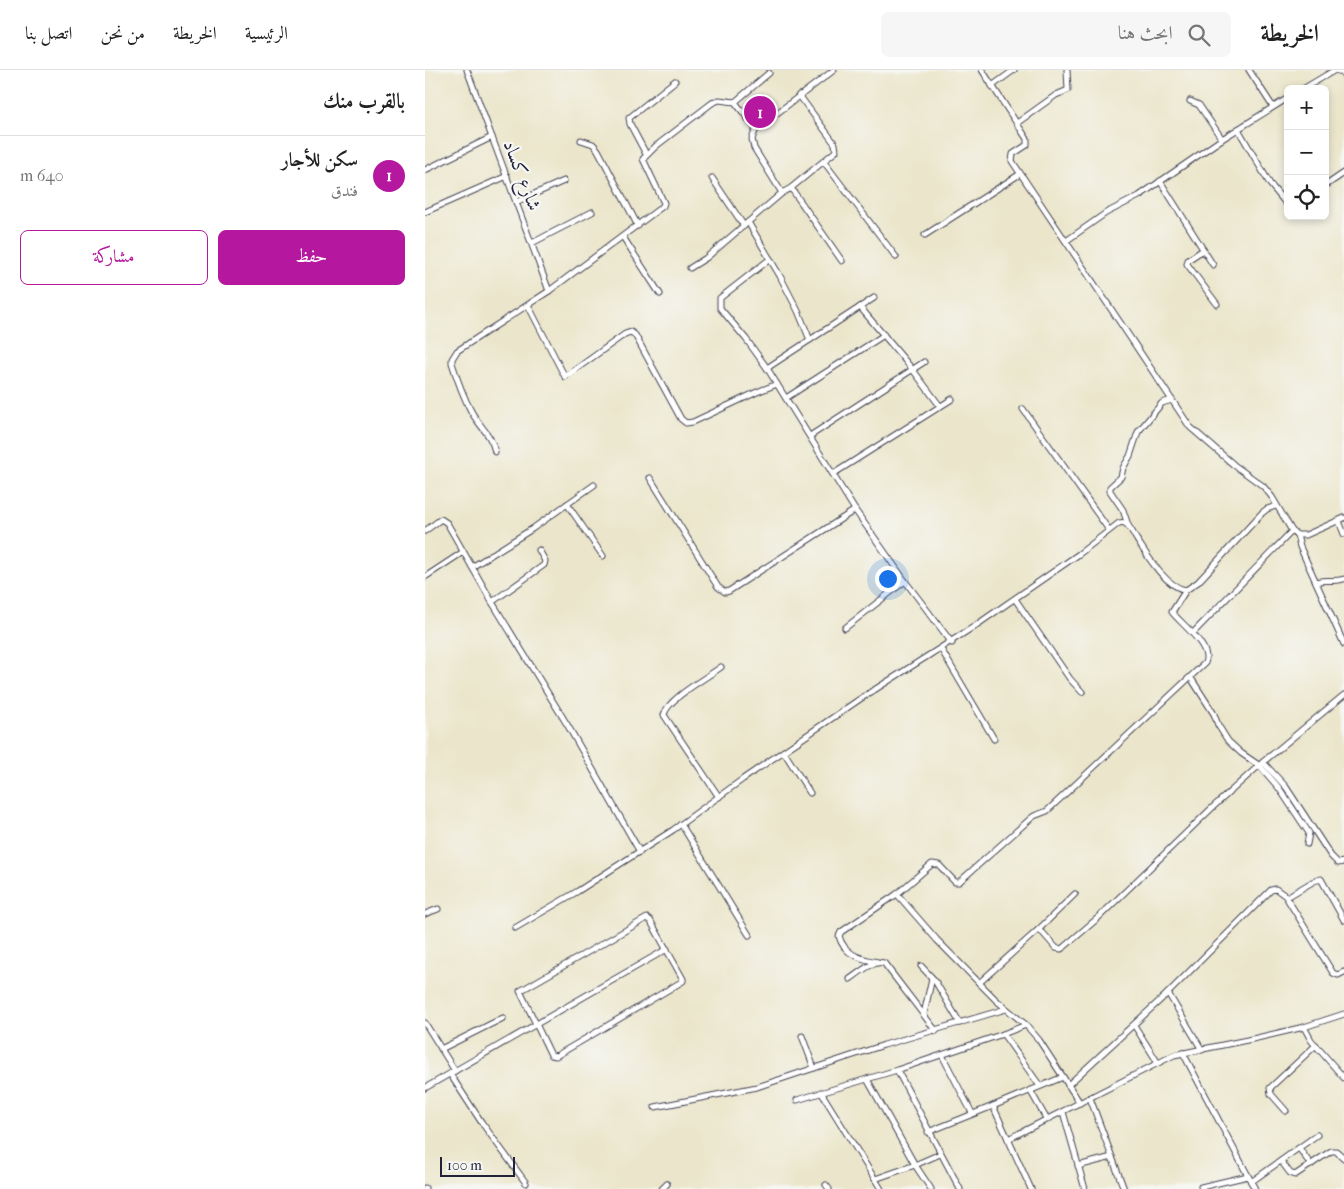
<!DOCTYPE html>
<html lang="ar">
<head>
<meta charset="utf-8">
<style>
	:root { --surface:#fff; --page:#f6f6f6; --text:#222; --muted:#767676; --line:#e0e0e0; --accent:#b5179e }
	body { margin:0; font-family:"IM FELL French Canon",Amiri,serif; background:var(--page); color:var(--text); direction:rtl }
	.controls { position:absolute; right:15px; top:15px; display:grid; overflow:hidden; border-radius:8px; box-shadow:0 2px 8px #0003 }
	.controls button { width:45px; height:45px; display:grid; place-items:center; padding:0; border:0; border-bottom:1px solid var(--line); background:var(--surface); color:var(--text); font:25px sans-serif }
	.scale { position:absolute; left:15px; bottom:12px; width:75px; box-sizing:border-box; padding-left:5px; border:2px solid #22223b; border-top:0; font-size:14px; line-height:18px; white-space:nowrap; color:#22223b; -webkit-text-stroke:4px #f6f6f2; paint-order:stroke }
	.you { position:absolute; left:462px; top:508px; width:18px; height:18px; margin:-12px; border:4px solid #fff; border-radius:50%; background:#1a73e8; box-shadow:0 0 0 8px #1a73e833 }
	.badge { display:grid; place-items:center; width:32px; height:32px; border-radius:50%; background:var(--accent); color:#fff; font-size:16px; font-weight:700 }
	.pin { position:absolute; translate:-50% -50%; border:2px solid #fff; box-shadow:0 1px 5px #0006 }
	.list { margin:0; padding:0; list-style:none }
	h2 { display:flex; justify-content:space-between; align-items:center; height:65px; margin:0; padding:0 20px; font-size:21px }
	h2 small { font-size:16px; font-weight:400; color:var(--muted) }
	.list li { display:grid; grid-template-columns:32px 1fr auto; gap:15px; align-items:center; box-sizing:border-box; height:80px; padding:0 20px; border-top:1px solid var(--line) }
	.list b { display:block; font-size:19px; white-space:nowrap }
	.list p { margin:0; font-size:16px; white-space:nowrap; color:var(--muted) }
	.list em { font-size:16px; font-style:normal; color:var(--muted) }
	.actions { display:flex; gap:10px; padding:15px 20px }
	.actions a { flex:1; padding:11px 0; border:1px solid var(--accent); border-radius:8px; text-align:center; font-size:18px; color:var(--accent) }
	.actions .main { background:var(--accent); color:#fff }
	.icon { flex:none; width:28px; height:28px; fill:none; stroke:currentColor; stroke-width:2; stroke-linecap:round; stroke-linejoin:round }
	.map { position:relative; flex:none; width:919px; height:1119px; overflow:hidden; direction:ltr }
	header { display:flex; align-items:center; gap:30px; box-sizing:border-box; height:70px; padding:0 25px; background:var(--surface); border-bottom:1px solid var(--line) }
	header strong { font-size:24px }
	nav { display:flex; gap:28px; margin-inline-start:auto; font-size:18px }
	.search { width:350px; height:45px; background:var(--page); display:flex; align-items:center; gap:12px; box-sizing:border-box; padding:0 18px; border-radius:8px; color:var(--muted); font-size:19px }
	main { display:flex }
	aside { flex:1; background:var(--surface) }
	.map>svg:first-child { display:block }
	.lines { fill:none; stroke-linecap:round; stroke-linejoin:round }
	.street-casing { stroke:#403f51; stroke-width:7 }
	.street { stroke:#fff; stroke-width:5 }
	.labels { text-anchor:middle; stroke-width:4.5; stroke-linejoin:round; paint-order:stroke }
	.street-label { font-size:19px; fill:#22223b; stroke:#f6f6f2 }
</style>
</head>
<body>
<header>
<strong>الخريطة</strong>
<div class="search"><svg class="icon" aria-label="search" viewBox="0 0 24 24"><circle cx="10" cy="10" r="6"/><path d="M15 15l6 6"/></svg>ابحث هنا</div>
<nav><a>الرئيسية</a><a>الخريطة</a><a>من نحن</a><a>اتصل بنا</a></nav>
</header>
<main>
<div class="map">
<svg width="919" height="1119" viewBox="0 0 919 1119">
	<rect width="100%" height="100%" fill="#f6f6f2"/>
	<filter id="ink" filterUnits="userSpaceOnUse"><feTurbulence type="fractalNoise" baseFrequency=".02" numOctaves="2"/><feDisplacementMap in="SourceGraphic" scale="10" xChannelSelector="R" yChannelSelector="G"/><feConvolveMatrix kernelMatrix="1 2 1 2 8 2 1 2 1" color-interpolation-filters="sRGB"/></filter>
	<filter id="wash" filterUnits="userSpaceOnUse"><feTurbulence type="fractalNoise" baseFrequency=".0096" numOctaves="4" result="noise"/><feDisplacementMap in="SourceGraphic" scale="20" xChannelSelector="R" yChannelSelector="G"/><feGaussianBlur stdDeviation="1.12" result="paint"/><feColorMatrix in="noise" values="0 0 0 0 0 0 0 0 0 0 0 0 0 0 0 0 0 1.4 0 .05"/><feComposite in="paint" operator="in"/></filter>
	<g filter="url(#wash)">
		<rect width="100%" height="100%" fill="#ebe6cb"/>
	</g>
	<g filter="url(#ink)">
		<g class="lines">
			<defs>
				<g id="street">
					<polyline points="42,0 124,221"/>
					<polyline points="557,0 602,69 602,75 588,84 587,91 765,357 809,395 838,416 847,427 867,461 872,465 881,465 919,448"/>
					<polyline points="824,0 848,37"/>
					<polyline points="567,16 589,0"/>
					<polyline points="878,19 910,0 917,2 919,5"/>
					<polyline points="765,31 774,35 797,69"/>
					<polyline points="310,32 344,3"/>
					<polyline points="592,53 631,25 643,20 642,0"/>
					<polyline points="813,59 845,114 863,136"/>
					<polyline points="156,70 168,74 173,80 213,156"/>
					<polyline points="221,84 205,54 204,48 250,11"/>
					<polyline points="399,92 471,187"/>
					<polyline points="0,100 67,67"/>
					<polyline points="287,108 319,156"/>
					<polyline points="735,111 788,195"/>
					<polyline points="900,116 919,103"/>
					<polyline points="366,118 417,191"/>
					<polyline points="357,123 329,78 327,69 331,59 409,0"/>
					<polyline points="91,132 139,111"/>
					<polyline points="0,142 82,106"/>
					<polyline points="323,152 355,206 373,241 385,270"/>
					<polyline points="500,165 595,104"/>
					<polyline points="198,167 235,224"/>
					<polyline points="641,171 681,143 714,126 797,69 863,28"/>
					<polyline points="107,173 167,142"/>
					<polyline points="778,180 763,190 762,194 792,234"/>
					<polyline points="345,189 295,228 295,238 321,269 342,298 430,440 480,511 527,573"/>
					<polyline points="265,198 281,188 357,123 366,118 411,81 410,74 374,25"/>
					<polyline points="103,235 140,307 200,264 206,262 210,265 256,349 261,353 268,352 332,322 352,314"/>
					<polyline points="435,237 488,300 515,336"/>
					<polyline points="342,298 449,228"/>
					<polyline points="361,328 459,265"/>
					<polyline points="598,339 684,460"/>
					<polyline points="385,366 499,292"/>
					<path d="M70 382C67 365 54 356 46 341 38 326 32 309 27 293V289L32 281 124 221 238 136 239 133 218 89 231 76 287 33 294 30 310 32 331 59"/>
					<polyline points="408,404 527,329"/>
					<polyline points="225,408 293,517 300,522 304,521 430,440"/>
					<polyline points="142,434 178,486"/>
					<polyline points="914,451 919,464"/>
					<polyline points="703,455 698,440 685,421 685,417 696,407 698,398 705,386 713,362 737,333 747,330"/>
					<polyline points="0,461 16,449 22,453 67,532 143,656 215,782"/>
					<polyline points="872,465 875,477 919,574"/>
					<polyline points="47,497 107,459 169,415"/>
					<polyline points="0,507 38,482"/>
					<path d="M891 512C901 508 907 513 919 509"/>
					<polyline points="590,529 645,609 657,622"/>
					<polyline points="67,532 119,495 120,491 114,480"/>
					<polyline points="420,558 480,511"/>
					<polyline points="768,563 867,461"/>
					<polyline points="516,579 569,669"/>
					<polyline points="766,608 789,644 793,655 803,671 816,683 835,696 854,718 884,763 882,774"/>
					<polyline points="359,682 385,723"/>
					<polyline points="838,692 861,717 906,786 913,793 919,792"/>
					<path d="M294 727 239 645C242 629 283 607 296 597"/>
					<polyline points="256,754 324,865"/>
					<polyline points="472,824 512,870 571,930 601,955 614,970 655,1033"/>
					<polyline points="861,827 908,903 913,905 919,902"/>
					<polyline points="0,844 13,839"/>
					<polygon points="222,848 225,850 258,909 258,911 131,986 126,985 95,921"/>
					<path d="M90 858 153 821 248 760 318 709 435 629 550 556 654 484 694 453C697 452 699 452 701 454 706 457 709 466 712 470 723 487 741 517 761 520L773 512 837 443 842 439 851 436"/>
					<polyline points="613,860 650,824"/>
					<path d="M453 892C436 889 419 885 414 866L416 862 472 824 507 794 514 795 530 812H534L604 750 609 746 622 741 780 593C787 576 756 554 747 542L761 520"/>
					<polyline points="496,896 510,911 535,953"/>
					<path d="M425 909C434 903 448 890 459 893L511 961"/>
					<polyline points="554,913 613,860 618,863 631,878 636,879 639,877 673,848 788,737 838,692 919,625"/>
					<polyline points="743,923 777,980"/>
					<polyline points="499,944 507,908"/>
					<polyline points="0,953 30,1001"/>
					<polyline points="709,955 733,993"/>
					<polyline points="879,957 886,970 919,1008"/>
					<polyline points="578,964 601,955"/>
					<polyline points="377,966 389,998"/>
					<polyline points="16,979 78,948"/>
					<polyline points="758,983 830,1119"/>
					<polyline points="517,985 547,1043"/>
					<polyline points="472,1000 535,1119"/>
					<polyline points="25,1004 57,1053 101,1113"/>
					<polyline points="442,1009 490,1095 506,1119"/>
					<polyline points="643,1015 743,923 846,820 851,819 862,827 889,811 896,809 919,850"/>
					<polyline points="0,1018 242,879"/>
					<polyline points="605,1020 622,1050"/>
					<polyline points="396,1022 456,1119"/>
					<polyline points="665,1028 699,1119"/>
					<polyline points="372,1030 472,1000 578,964 615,1016"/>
					<polyline points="568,1036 638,1007"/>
					<polyline points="230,1037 332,1017 459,975 581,939"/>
					<polyline points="861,1041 846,1024 845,1018 891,975"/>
					<polyline points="638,1042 660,1119"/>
					<polyline points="503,1062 568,1036 606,1119"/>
					<polyline points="583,1069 749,985 832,968 879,957 919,944"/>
					<polyline points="874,1078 886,1095"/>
					<polyline points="856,1091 865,1103 870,1105 906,1081 911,1081 919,1088"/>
					<polyline points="653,1096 687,1087"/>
					<polyline points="450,1109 490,1095 515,1084"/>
					<polyline points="826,1112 892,1065"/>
					<polyline points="401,1115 404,1119"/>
					<polyline points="776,1117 823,1106"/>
					<polyline points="0,1118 0,1119"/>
					<polyline points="237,1119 242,1114"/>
				</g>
			</defs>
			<use href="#street" class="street-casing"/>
			<use href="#street" class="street"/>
		</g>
	</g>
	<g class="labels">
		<g class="street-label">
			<text transform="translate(98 105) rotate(69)" y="7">شارع كساد</text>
		</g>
	</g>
</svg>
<div class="controls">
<button>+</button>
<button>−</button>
<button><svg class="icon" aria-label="locate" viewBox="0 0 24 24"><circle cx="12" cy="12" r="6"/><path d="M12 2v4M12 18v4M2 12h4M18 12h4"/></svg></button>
</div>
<div class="scale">100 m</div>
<div class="you"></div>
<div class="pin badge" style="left:335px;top:42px">1</div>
</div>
<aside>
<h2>بالقرب منك<small></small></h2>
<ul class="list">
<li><span class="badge">1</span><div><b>سكن للأجار</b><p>فندق</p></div><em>640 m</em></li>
</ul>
<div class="actions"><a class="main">حفظ</a><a>مشاركة</a></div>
</aside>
</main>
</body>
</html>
